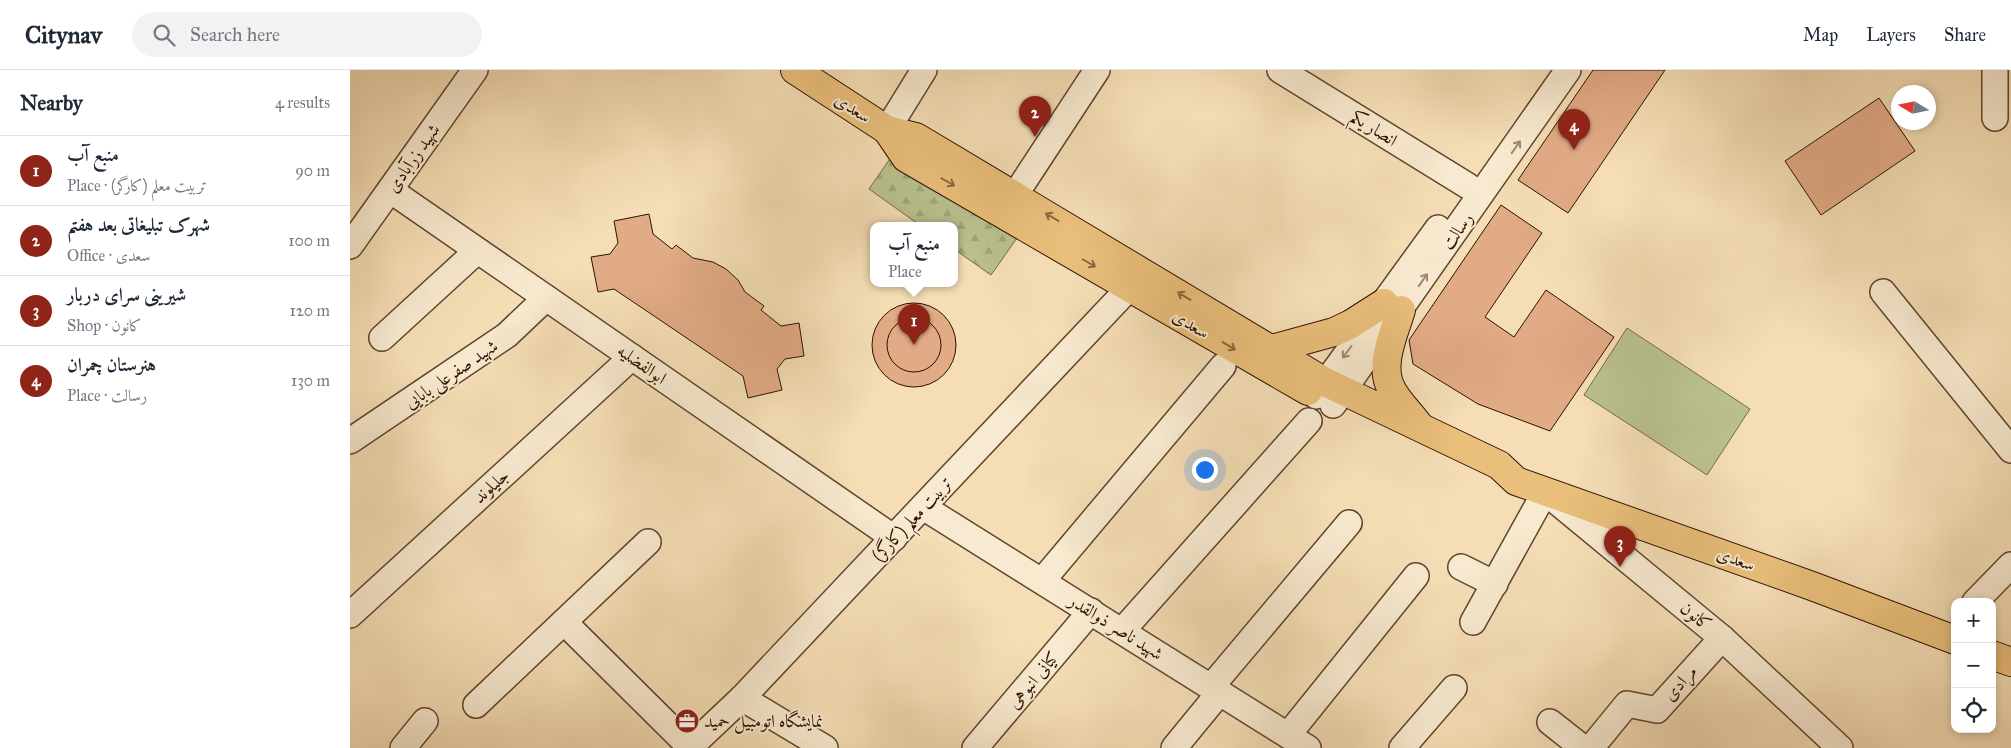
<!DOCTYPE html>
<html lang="en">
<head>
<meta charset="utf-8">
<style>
	:root { --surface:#fff; --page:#f2f2f3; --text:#1f2937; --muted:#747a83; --line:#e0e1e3; --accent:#8f2418 }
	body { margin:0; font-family:"IM FELL Great Primer",Amiri,serif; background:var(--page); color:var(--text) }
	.controls { position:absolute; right:15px; bottom:15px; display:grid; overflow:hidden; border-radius:10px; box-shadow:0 2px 8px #0003 }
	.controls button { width:45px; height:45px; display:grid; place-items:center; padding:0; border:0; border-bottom:1px solid var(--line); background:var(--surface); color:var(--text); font:25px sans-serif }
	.compass { position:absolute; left:1541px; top:15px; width:45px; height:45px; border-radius:50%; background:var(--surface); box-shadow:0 2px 8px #0003; rotate:280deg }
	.you { position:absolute; left:854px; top:399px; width:18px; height:18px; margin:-12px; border:4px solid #fff; border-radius:50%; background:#1a73e8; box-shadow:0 0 0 8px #1a73e833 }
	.badge { display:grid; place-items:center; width:32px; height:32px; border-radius:50%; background:var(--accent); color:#fff; font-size:16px; font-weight:700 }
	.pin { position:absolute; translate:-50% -41px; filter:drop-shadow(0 1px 2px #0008) }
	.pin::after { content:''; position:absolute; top:26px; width:18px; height:15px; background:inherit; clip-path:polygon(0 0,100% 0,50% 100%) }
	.popup { position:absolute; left:520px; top:152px; width:88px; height:65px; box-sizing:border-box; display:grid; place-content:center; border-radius:10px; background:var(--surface); filter:drop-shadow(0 1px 4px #0005); font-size:16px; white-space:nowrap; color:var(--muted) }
	.popup b { font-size:19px; color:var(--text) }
	.popup::after { content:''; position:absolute; left:50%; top:100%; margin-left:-10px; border:10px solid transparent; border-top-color:var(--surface) }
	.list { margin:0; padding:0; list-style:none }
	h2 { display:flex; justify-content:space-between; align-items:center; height:65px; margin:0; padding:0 20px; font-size:21px }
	h2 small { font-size:16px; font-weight:400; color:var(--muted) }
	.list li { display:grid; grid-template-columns:32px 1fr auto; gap:15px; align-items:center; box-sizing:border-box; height:70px; padding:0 20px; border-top:1px solid var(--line) }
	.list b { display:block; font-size:19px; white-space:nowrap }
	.list p { margin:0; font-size:16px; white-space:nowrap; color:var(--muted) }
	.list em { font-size:16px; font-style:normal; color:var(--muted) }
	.icon { flex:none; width:28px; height:28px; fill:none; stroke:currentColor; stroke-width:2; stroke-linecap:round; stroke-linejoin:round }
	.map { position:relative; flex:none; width:1661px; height:678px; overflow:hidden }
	header { display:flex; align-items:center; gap:30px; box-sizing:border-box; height:70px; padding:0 25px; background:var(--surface); border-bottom:1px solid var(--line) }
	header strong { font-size:24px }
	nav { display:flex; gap:28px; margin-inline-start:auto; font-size:18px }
	.search { width:350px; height:45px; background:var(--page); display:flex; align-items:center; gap:12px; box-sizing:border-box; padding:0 18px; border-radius:28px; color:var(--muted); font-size:19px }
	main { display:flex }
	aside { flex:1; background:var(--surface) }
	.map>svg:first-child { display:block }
	.grass { fill:#bac18f; stroke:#746948 }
	.forest { fill:url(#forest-firs); stroke:#746948 }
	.building { fill:#e1ab85; stroke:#2f1100 }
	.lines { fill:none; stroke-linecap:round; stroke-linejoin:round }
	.minor-casing { stroke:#60442e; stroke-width:28 }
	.major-casing { stroke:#2f1100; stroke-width:30 }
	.minor { stroke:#f8ead0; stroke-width:25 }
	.major { stroke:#eabf7b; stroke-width:28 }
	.oneway { stroke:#9e8872 }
	.oneway2 { stroke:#8c683e }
	.labels { text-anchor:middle; stroke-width:4; stroke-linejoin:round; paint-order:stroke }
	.street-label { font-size:18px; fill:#2f1100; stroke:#f8ead0 }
	.poi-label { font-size:18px; fill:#2f1100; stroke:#f8ead0; text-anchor:start }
</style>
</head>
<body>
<header>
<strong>Citynav</strong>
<div class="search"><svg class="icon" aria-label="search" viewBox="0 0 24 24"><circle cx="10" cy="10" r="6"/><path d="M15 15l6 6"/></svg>Search here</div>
<nav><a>Map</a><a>Layers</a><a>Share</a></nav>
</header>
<main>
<aside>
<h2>Nearby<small>4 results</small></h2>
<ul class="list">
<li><span class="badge">1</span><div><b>منبع آب</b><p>Place · تربیت معلم (کارگر)</p></div><em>90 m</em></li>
<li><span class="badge">2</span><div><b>شهرک تبلیغاتی بعد هفتم</b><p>Office · سعدی</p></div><em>100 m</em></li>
<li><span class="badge">3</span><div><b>شیرینی سرای دربار</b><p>Shop · کانون</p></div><em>120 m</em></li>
<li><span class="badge">4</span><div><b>هنرستان چمران</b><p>Place · رسالت</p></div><em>130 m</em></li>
</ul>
</aside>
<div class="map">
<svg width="1661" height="678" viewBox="0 0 1661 678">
	<defs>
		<pattern id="forest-firs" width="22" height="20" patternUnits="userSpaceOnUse" patternTransform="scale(1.25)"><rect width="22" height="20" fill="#bac18f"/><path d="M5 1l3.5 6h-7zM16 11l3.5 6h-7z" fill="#a0a57a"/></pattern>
	</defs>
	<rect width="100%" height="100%" fill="#f5deb6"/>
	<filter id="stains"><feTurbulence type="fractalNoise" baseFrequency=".004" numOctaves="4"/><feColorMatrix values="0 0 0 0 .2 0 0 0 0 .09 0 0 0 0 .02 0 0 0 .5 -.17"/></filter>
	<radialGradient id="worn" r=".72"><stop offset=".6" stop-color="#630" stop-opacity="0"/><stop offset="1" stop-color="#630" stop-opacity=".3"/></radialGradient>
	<polygon class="grass" points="1277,258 1400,339 1357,405 1234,325"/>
	<polygon class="forest" points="544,83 667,168 641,205 604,179 604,156 571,156 519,119"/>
	<g class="building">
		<polygon points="1243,0 1315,0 1218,143 1168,110"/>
		<polygon points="1529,28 1565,81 1471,145 1435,91"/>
		<polygon points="1151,135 1192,163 1135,247 1164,267 1196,220 1264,267 1200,361 1128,334 1063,294 1059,270"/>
		<polygon points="299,144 303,164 322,179 326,175 343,188 363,192 376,199 388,210 395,222 414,236 411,240 431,256 449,253 454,286 435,289 427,299 432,320 398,328 393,306 264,219 248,222 241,187 260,184 268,173 264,151"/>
		<circle cx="564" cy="275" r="42"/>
		<circle cx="564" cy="275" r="27"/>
	</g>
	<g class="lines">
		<defs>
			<g id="minor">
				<polyline points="930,0 1118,116"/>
				<polyline points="1645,48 1645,0"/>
				<polyline points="537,60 574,0"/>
				<polyline points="40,120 544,468"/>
				<polyline points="665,125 747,0"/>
				<polyline points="0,176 125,0"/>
				<polyline points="1533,222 1661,380"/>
				<polyline points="32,268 127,181"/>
				<polyline points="966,326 1088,158"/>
				<polyline points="983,335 1218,0"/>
				<polyline points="0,371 157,265 196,228"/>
				<polyline points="573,437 958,678"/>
				<polyline points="1111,497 1145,514"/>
				<polyline points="692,511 873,296"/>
				<polyline points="1625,532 1661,495"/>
				<polyline points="0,545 282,287"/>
				<polyline points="214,552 340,677"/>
				<polyline points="1123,552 1195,422 1372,568 1490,678"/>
				<polyline points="772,561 959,351"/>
				<polyline points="861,617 999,453"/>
				<polyline points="392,628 475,678"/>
				<polyline points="126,635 298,472"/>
				<polyline points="1200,652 1233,678"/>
				<polyline points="938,665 1066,506"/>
				<polyline points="53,678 75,651"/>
				<polyline points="339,678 392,628 780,217"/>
				<polyline points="625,678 741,541"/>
				<polyline points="824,678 870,622"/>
				<polyline points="1052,678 1104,618"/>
				<polyline points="1241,678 1277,634 1307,640 1372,568"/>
			</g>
			<g id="major">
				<polyline points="445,0 537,60 566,67 975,312 1149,395 1166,411 1462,516 1605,570"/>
				<polyline points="537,60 556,88 958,321"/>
				<path d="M1051 240C1044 264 1028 296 1042 320 1048 332 1060 343 1068 354"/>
				<polyline points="922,279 984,262 1001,254 1034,233"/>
				<polyline points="1642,585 1661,592"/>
			</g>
		</defs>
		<use href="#minor" class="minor-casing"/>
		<use href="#major" class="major-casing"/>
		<use href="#minor" class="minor"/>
		<use href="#major" class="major"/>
	</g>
	<defs><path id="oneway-shaft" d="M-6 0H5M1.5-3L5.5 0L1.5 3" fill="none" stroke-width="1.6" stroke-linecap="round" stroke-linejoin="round" transform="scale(1.25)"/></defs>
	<g class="oneway">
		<use href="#oneway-shaft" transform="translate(1166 77) rotate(-55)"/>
		<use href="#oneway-shaft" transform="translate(1073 210) rotate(-55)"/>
		<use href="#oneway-shaft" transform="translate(997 282) rotate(127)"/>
	</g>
	<g class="oneway2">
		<use href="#oneway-shaft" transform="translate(598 112) rotate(30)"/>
		<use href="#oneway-shaft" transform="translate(702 147) rotate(-149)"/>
		<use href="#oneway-shaft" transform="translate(739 193) rotate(30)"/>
		<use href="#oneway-shaft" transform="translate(834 226) rotate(-149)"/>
		<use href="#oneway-shaft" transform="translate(879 276) rotate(31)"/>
	</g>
	<defs>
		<symbol id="office-disc" viewBox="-11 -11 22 22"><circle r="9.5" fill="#8f2418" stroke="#f8ead0"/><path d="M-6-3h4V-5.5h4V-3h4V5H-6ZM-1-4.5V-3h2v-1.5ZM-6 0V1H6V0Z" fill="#fff"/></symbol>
	</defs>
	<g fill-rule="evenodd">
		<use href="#office-disc" x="323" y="637" width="28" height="28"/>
	</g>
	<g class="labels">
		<g class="street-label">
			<text transform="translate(503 38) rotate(33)" y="6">سعدی</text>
			<text transform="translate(1024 58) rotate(32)" y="6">انصار یکم</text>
			<text transform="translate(63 88) rotate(-55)" y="6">شهید زرآبادی</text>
			<text transform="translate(1107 161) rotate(-55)" y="6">رسالت</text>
			<text transform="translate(841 254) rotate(31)" y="6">سعدی</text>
			<text transform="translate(292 294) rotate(35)" y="6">ابوالفضلیه</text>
			<text transform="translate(101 304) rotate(-34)" y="6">شهید صفرعلی بابایی</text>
			<text transform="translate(141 416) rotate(-42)" y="6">جلیلوند</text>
			<text transform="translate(562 449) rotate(-47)" y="6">تربیت معلم (کارگر)</text>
			<text transform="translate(1386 489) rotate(19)" y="6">سعدی</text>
			<text transform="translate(1346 546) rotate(39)" y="6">کانون</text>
			<text transform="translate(766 557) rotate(32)" y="6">شهید ناصر ذوالقدر</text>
			<text transform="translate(683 610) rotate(-50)" y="6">کیانی انبوهی</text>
			<text transform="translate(1330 613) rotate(-48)" y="6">مرادی</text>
		</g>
		<g class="poi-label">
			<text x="354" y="657">نمایشگاه اتومبیل حمید</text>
		</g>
	</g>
	<rect width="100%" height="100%" filter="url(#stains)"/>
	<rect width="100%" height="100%" fill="url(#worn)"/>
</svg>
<div class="controls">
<button>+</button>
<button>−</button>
<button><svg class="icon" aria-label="locate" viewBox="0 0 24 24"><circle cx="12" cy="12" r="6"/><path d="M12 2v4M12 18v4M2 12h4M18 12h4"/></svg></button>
</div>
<svg class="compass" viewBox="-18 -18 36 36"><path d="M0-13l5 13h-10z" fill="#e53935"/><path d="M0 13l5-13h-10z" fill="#747a83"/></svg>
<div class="you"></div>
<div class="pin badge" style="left:564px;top:275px">1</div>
<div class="popup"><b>منبع آب</b>Place</div>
<div class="pin badge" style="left:685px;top:67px">2</div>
<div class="pin badge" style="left:1270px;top:497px">3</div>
<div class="pin badge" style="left:1224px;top:80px">4</div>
</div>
</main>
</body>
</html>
